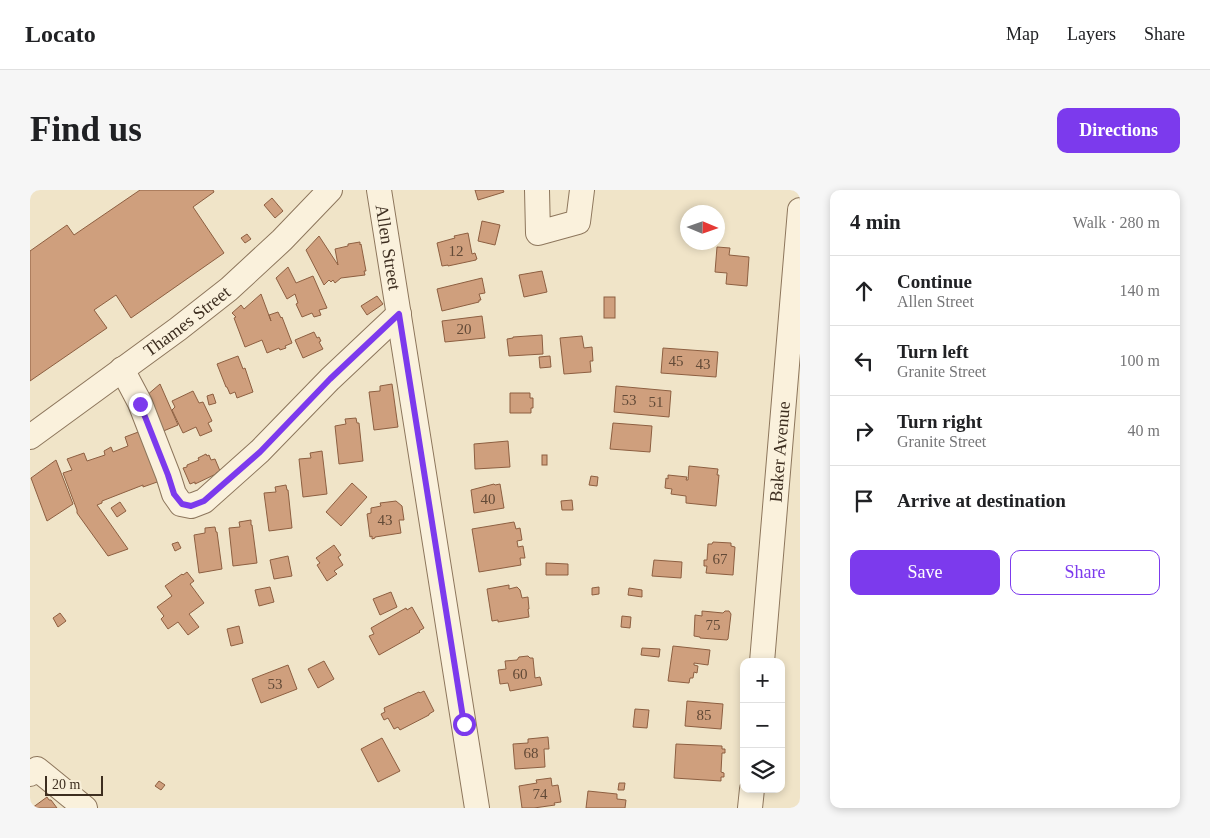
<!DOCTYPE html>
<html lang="en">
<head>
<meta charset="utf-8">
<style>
	:root { --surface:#fff; --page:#f6f6f6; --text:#202124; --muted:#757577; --line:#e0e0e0; --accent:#7c3aed }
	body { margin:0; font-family:"Times New Roman",serif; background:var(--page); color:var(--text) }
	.controls { position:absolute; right:15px; bottom:15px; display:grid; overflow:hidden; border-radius:10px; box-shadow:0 2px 8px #0003 }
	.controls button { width:45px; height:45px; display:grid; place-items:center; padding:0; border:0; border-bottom:1px solid var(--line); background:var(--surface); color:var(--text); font:25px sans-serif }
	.compass { position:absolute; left:650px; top:15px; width:45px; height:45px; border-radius:50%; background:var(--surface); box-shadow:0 2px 8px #0003; rotate:92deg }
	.scale { position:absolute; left:15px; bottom:12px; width:58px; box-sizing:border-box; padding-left:5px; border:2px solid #3d2e20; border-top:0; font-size:14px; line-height:18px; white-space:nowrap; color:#3d2e20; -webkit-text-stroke:4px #f7eed8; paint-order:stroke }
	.stop { position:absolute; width:15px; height:15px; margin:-11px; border:4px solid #7c3aed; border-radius:50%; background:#fff }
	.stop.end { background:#7c3aed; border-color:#fff; box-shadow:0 1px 5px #0008 }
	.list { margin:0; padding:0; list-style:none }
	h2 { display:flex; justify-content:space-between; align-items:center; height:65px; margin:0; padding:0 20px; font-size:21px }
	h2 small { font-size:16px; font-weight:400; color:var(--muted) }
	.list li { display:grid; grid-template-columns:32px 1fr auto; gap:15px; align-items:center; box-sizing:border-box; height:70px; padding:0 20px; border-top:1px solid var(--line) }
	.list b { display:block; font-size:19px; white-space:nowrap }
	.list p { margin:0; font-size:16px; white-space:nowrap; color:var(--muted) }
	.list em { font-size:16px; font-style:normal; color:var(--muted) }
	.actions { display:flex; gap:10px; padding:15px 20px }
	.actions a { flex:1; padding:11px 0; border:1px solid var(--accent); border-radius:10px; text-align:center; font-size:18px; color:var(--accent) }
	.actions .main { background:var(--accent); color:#fff }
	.icon { flex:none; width:28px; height:28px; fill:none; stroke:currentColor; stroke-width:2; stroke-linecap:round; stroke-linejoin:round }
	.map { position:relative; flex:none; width:770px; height:618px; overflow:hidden; border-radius:10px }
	header { display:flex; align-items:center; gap:30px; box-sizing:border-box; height:70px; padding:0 25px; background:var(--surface); border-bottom:1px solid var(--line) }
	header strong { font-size:24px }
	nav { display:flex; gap:28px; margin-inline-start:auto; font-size:18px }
	.intro { display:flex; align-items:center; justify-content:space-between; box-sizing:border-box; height:120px; padding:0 30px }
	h1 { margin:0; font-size:35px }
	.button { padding:12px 22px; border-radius:10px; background:var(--accent); color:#fff; font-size:18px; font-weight:700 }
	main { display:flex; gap:30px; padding:0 30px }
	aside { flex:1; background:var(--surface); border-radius:10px; box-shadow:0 2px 8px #0003 }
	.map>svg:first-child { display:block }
	.building { fill:#cf9f7d; stroke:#8d5f41 }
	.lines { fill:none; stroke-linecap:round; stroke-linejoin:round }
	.minor-casing { stroke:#8d765c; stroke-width:26 }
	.minor { stroke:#faf1dc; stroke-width:24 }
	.route { stroke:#7c3aed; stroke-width:6 }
	.labels { text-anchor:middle; stroke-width:4; stroke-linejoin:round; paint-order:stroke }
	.number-label { font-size:15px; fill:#624a37 }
	.street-label { font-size:18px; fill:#3d2e20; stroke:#f7eed8 }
</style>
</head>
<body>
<header>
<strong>Locato</strong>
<nav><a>Map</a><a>Layers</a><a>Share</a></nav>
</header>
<div class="intro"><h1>Find us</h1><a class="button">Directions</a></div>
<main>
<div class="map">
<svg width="770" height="618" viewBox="0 0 770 618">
	<rect width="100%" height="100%" fill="#f0e4c8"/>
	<g class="building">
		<polygon points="110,0 183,0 184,2 163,17 194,63 101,128 86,105 64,120 77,138 0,191 0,61 37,35 44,45"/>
		<polygon points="445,0 473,0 474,2 448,10"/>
		<polygon points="242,8 253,21 245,28 234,15"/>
		<polygon points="452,31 470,35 465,55 448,51"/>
		<polygon points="438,43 442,64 445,63 447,69 446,69 446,70 418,76 418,75 412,76 407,53 425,48 424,46"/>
		<polygon points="217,44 221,49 215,53 211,48"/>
		<polygon points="289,46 308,75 305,59 318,56 318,54 330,52 330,55 331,54 336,81 334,81 335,85 311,88 305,93 303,90 301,92 299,90 294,95 276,60"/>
		<polygon points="687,57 700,58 699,65 719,67 717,96 696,94 697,83 685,82"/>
		<polygon points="258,77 266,93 283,86 297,118 289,120 291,125 284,127 282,123 272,127 266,114 268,113 265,104 257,109 246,88"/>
		<polygon points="512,81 517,102 494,107 489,85"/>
		<polygon points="452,88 455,103 449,104 451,110 449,110 449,112 412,121 407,99"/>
		<polygon points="231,104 241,131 239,125 248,122 251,128 252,127 262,153 255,156 256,158 250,160 249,158 237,163 232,150 215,157 204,128 206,127 202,123 211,115 214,119"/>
		<polygon points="347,106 353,114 337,125 331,116"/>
		<rect x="574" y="107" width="11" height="21"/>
		<polygon points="452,126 455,148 415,152 412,131"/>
		<polygon points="284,142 287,148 289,147 291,151 289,152 293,159 273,168 265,150"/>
		<polygon points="512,145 513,164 479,166 477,149 483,148 483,147"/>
		<polygon points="552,146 554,158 562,157 563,171 560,171 561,182 534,184 530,148"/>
		<polygon points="633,158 688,162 686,187 631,183"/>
		<polygon points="208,166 213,179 215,178 223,202 207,208 205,202 200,204 197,197 196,197 187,174"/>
		<polygon points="520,166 521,177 510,178 509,167"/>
		<polygon points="130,194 148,235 131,242 116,206"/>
		<polygon points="362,194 368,237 344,240 339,202 350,201 350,196"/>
		<polygon points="586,196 641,201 639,227 584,222"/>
		<polygon points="163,201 169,213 173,212 182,231 178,233 182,241 170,246 166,237 153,243 142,220 145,217 142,211"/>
		<polygon points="480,203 500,203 500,208 503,208 503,218 501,218 501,223 480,223"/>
		<polygon points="183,204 186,213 179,215 177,206"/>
		<polygon points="326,228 327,233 329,233 333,271 309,274 305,236 316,234 315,229"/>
		<polygon points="583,233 622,236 620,262 580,259"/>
		<polygon points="111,241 130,291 113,297 113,295 72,311 72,313 67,315 98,359 78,366 47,323 47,320 33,283 42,280 37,269 54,263 57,271 75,265 74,261 81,257 83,262 98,256 95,247"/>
		<polygon points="478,251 480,277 445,279 444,254"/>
		<polygon points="292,261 297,304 273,307 269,269 281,268 280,263"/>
		<polygon points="176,264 177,266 179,265 181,270 185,269 190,281 186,283 186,284 165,294 165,292 160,294 153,278 157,277 157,275 169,270 168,268"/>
		<rect x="512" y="265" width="5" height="10"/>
		<polygon points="26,270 43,314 17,331 1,288"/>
		<polygon points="659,276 688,279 687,285 689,285 686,316 656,313 656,306 641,304 642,299 635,298 636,288 638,289 638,285 657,287 656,290 658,290"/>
		<polygon points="561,286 568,287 567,296 559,295"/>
		<polygon points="322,293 337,307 311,336 296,322"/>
		<polygon points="464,294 465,295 470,294 474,318 444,323 441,300"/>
		<polygon points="256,295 257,300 258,300 262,338 239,341 234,303 246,302 245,297"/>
		<polygon points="542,310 543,320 532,320 531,311"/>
		<polygon points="366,311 372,316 374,330 369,330 371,343 345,347 345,348 342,349 342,346 340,347 337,324 341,323 341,318 351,316 350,313"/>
		<polygon points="90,312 96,321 87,327 81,318"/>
		<polygon points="221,330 221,335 222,335 227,373 203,376 199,338 210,337 209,332"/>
		<polygon points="484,332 486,339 490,338 492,350 487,351 488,357 493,356 495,368 490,368 491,375 449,382 442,339"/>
		<polygon points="185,337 186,342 187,342 192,379 169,383 164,345 175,343 175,338"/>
		<polygon points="148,352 151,358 145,361 142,354"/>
		<polygon points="683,352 701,353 701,356 705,357 703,385 676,383 677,376 674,376 674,370 677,370 678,354 682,354"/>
		<polygon points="304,355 311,365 308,367 313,375 304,381 307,384 297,391 287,375 290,373 286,368"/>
		<polygon points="258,366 262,386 244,389 240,370"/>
		<polygon points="624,370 652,372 651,388 622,386"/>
		<polygon points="516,373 538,374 538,385 516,385"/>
		<polygon points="157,382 164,391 160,394 174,413 159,424 169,437 158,445 148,432 138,439 131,429 134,426 127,417 142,406 135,396 152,384 153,385"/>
		<polygon points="479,395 479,399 487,397 490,400 492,408 498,407 499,419 498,419 499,427 468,432 468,430 462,431 457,399"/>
		<polygon points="240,397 244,412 229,416 225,400"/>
		<polygon points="569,397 569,404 562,405 562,398"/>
		<polygon points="599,398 612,400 612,407 598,405"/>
		<polygon points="361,402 367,417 350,425 343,409"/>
		<polygon points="382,417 394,438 389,441 390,442 349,465 339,446 344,444 341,438 376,418 377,420"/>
		<polygon points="672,421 693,423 695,421 699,421 701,424 698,449 697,450 670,448 670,447 664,446 665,425 672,426"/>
		<polygon points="30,423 36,431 28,437 23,428"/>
		<polygon points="592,426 601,427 600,438 591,437"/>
		<polygon points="209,436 213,453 201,456 197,439"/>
		<polygon points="643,456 680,460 678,475 664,473 664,475 668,476 667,483 664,482 663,488 660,488 659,493 638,491"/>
		<polygon points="612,458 630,459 629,467 611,465"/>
		<polygon points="498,466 500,468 503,468 505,488 510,487 512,495 480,501 478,493 470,494 468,480 476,479 475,471 487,470 489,467"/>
		<polygon points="294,471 304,489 288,498 278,479"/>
		<polygon points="258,475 267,499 231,513 222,489"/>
		<polygon points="394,501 404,521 399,524 399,525 370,540 368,537 364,539 358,528 354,530 351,524 355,522 354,518 389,502 390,503"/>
		<polygon points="657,511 693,514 691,539 655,536"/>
		<polygon points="605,519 619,520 617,538 603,537"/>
		<polygon points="518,547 519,559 514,559 515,577 485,579 483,554 498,553 498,549"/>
		<polygon points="352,548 370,581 348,592 331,559"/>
		<polygon points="646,554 692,556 692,559 695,559 695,563 692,563 691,582 694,583 694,587 691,587 691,591 644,588"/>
		<polygon points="521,588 522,596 528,595 531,612 524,613 525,615 504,618 492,618 489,596 507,593 506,590"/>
		<polygon points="129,591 135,595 131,600 125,596"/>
		<polygon points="589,593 595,593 594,600 588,600"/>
		<polygon points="558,601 587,604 587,609 596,610 595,618 556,618"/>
		<polygon points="17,607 19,610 21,610 27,618 2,618"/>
	</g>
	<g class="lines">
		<defs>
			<g id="minor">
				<path id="s1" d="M349 0 447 618"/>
				<polyline points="507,0 508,43 548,32 552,0"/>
				<polyline points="92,179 110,213 138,285 144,304 151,314 161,316 174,311 230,261 300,189 369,124"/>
				<path id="s2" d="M0 247 148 139 199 99 252 50 300 0"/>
				<path id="s3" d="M732 472 770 20"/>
				<polyline points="0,584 7,579 55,618"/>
				<polyline points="720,618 722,599"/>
			</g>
		</defs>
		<use href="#minor" class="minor-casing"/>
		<use href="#minor" class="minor"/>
	</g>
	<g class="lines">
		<polyline class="route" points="110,214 138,285 144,304 152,314 161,316 174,311 230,262 300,189 369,124 434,534"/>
	</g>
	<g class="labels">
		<g class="number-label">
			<text x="426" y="66">12</text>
			<text x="434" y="144">20</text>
			<text x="646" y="176">45</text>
			<text x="673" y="179">43</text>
			<text x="599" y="215">53</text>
			<text x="626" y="217">51</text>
			<text x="458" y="314">40</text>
			<text x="355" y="335">43</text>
			<text x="690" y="374">67</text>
			<text x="683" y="440">75</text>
			<text x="490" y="489">60</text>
			<text x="245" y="499">53</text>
			<text x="674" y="530">85</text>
			<text x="501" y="568">68</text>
			<text x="510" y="609">74</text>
		</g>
		<g class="street-label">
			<text dy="6" stroke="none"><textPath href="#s1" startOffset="58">Allen Street</textPath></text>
			<text dy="6" stroke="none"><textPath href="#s2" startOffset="195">Thames Street</textPath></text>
			<text dy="6" stroke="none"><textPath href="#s3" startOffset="211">Baker Avenue</textPath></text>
		</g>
	</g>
</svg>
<div class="controls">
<button>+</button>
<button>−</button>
<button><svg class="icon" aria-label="layers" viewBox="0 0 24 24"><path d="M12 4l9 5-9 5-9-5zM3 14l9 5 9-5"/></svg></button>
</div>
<svg class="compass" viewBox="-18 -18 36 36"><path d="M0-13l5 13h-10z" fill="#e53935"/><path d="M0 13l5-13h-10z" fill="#757577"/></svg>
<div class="scale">20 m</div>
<div class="stop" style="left:434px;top:534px"></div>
<div class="stop end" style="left:110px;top:214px"></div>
</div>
<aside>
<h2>4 min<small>Walk · 280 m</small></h2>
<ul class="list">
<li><svg class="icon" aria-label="ahead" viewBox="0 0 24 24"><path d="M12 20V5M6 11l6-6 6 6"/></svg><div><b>Continue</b><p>Allen Street</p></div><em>140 m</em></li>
<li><svg class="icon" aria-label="left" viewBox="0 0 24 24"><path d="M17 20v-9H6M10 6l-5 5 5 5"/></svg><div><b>Turn left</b><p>Granite Street</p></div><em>100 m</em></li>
<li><svg class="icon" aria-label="right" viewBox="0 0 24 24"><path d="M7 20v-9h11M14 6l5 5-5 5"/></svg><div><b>Turn right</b><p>Granite Street</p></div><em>40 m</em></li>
<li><svg class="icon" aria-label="arrive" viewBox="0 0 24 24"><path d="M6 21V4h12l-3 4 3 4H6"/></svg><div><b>Arrive at destination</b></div></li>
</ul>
<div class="actions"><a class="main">Save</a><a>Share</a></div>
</aside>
</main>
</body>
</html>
